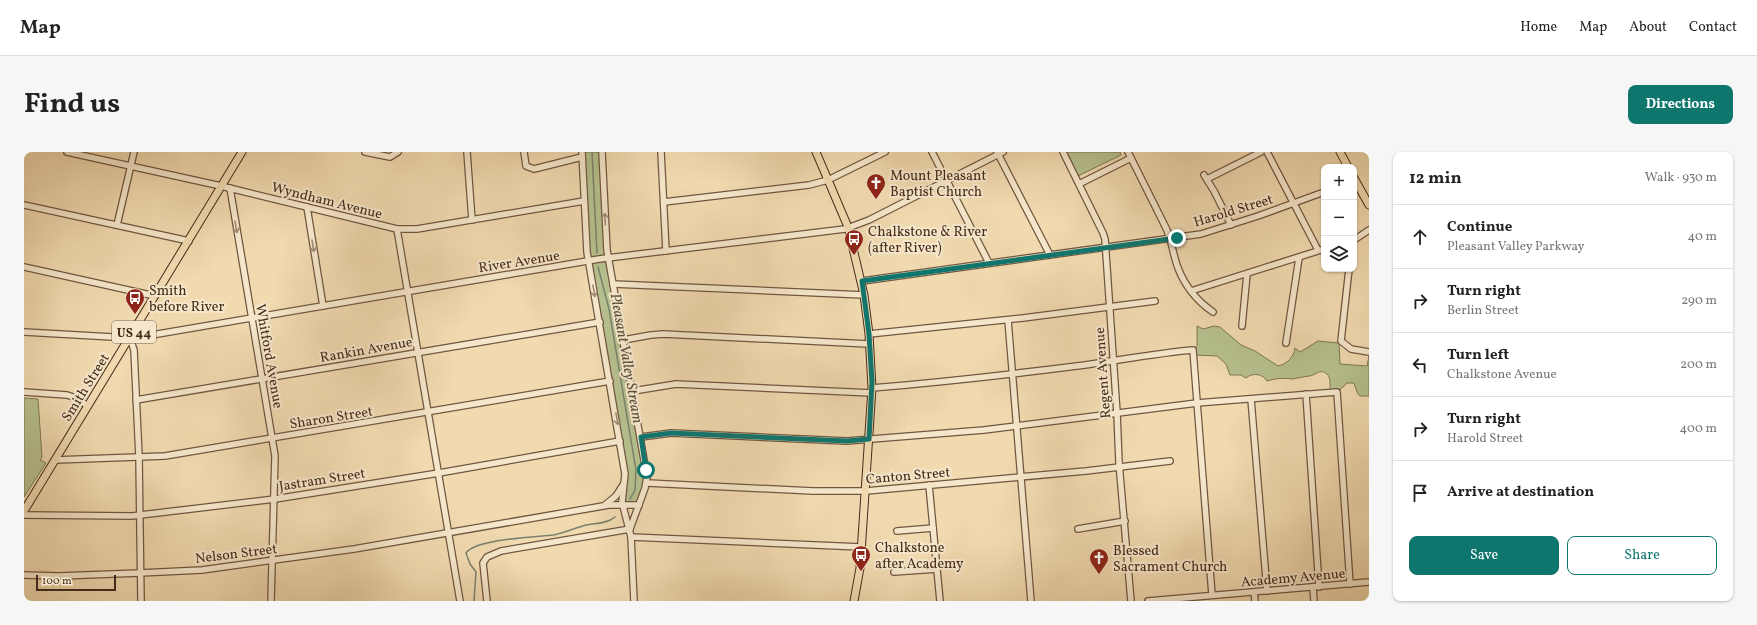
<!DOCTYPE html>
<html lang="en">
<head>
<meta charset="utf-8">
<style>
	:root { --surface:#fff; --page:#f6f6f6; --text:#222; --muted:#767676; --line:#e0e0e0; --accent:#0f766e }
	body { margin:0; font-family:Vollkorn,serif; background:var(--page); color:var(--text) }
	.controls { position:absolute; right:12px; top:12px; display:grid; overflow:hidden; border-radius:8px; box-shadow:0 1px 3px #0004 }
	.controls button { width:36px; height:36px; display:grid; place-items:center; padding:0; border:0; border-bottom:1px solid var(--line); background:var(--surface); color:var(--text); font:20px sans-serif }
	.scale { position:absolute; left:12px; bottom:10px; width:80px; box-sizing:border-box; padding-left:4px; border:2px solid #452b1a; border-top:0; font-size:11px; line-height:14px; white-space:nowrap; color:#452b1a; -webkit-text-stroke:3px #f6e7cc; paint-order:stroke }
	.stop { position:absolute; width:12px; height:12px; margin:-9px; border:3px solid #0f766e; border-radius:50%; background:#fff }
	.stop.end { background:#0f766e; border-color:#fff; box-shadow:0 1px 4px #0008 }
	.list { margin:0; padding:0; list-style:none }
	h2 { display:flex; justify-content:space-between; align-items:center; height:52px; margin:0; padding:0 16px; font-size:17px }
	h2 small { font-size:13px; font-weight:400; color:var(--muted) }
	.list li { display:grid; grid-template-columns:26px 1fr auto; gap:12px; align-items:center; box-sizing:border-box; height:64px; padding:0 16px; border-top:1px solid var(--line) }
	.list b { display:block; font-size:15px; white-space:nowrap }
	.list p { margin:0; font-size:13px; white-space:nowrap; color:var(--muted) }
	.list em { font-size:13px; font-style:normal; color:var(--muted) }
	.actions { display:flex; gap:8px; padding:12px 16px }
	.actions a { flex:1; padding:9px 0; border:1px solid var(--accent); border-radius:8px; text-align:center; font-size:14px; color:var(--accent) }
	.actions .main { background:var(--accent); color:#fff }
	.icon { flex:none; width:22px; height:22px; fill:none; stroke:currentColor; stroke-width:2; stroke-linecap:round; stroke-linejoin:round }
	.map { position:relative; flex:none; width:1345px; height:449px; overflow:hidden; border-radius:8px }
	header { display:flex; align-items:center; gap:24px; box-sizing:border-box; height:56px; padding:0 20px; background:var(--surface); border-bottom:1px solid var(--line) }
	header strong { font-size:19px }
	nav { display:flex; gap:22px; margin-inline-start:auto; font-size:14px }
	.intro { display:flex; align-items:center; justify-content:space-between; box-sizing:border-box; height:96px; padding:0 24px }
	h1 { margin:0; font-size:28px }
	.button { padding:10px 18px; border-radius:8px; background:var(--accent); color:#fff; font-size:14px; font-weight:700 }
	main { display:flex; gap:24px; padding:0 24px }
	aside { flex:1; background:var(--surface); border-radius:8px; box-shadow:0 1px 3px #0004 }
	.map>svg:first-child { display:block }
	.green { fill:#b6c08e; stroke:#7e7654 }
	.lines { fill:none; stroke-linecap:round; stroke-linejoin:round }
	.stream { stroke:#79816f; stroke-width:1.5 }
	.minor-casing { stroke:#705740; stroke-width:8 }
	.major-casing { stroke:#452b1a; stroke-width:9 }
	.minor { stroke:#f6e7cc; stroke-width:5.5 }
	.major { stroke:#f1dab0; stroke-width:7 }
	.oneway { stroke:#9e8973 }
	.route { stroke:#0f766e; stroke-width:5 }
	.labels { text-anchor:middle; stroke-width:4; stroke-linejoin:round; paint-order:stroke }
	.shield { fill:#f6e7cc; stroke:#7a634f; stroke-width:1 }
	.shield-label { font-size:13px; font-weight:bold; fill:#452b1a }
	.poi-label { font-size:14px; fill:#452b1a; stroke:#f6e7cc; text-anchor:start }
	.street-label { font-size:14px; fill:#452b1a; stroke:#f6e7cc }
	.water-label { font-size:15px; font-style:italic; fill:#5a4f3e; stroke:#f6e7cc }
</style>
</head>
<body>
<header>
<strong>Map</strong>
<nav><a>Home</a><a>Map</a><a>About</a><a>Contact</a></nav>
</header>
<div class="intro"><h1>Find us</h1><a class="button">Directions</a></div>
<main>
<div class="map">
<svg width="1345" height="449" viewBox="0 0 1345 449">
	<rect width="100%" height="100%" fill="#f1dab0"/>
	<filter id="stains"><feTurbulence type="fractalNoise" baseFrequency=".005" numOctaves="4"/><feColorMatrix values="0 0 0 0 .2 0 0 0 0 .09 0 0 0 0 .02 0 0 0 .5 -.17"/></filter>
	<radialGradient id="worn" r=".72"><stop offset=".6" stop-color="#630" stop-opacity="0"/><stop offset="1" stop-color="#630" stop-opacity=".3"/></radialGradient>
	<g class="green">
		<polygon points="560,0 579,0 584,106 623,331 615,353 598,353 603,330 564,110"/>
		<polygon points="1043,0 1096,0 1097,3 1054,24"/>
		<path d="M1173 174 1179 177 1190 174 1196 175 1217 193 1231 199 1254 214C1263 212 1270 205 1271 196L1276 200 1294 189 1315 191 1316 212 1343 214 1345 204V244H1336L1333 240 1330 231H1323L1313 241 1306 240C1306 235 1307 225 1303 222 1297 216 1291 223 1286 224 1283 224 1269 227 1268 227 1259 226 1253 226 1243 229 1239 222 1229 220 1222 226L1217 223H1206L1202 212 1193 204 1170 203 1169 199 1173 194Z"/>
		<polygon points="0,246 14,247 18,305 16,308 22,311 0,345"/>
	</g>
	<g class="lines">
		<g class="stream">
			<polyline points="568,0 573,101"/>
			<polyline points="574,115 585,157 612,318 611,338 606,347"/>
			<path d="M450 449 452 420 446 412 442 401C451 387 512 385 529 383 540 381 551 376 562 373 571 371 583 372 591 365"/>
		</g>
		<defs>
			<g id="minor">
				<polyline points="43,0 197,34 373,77 393,77 560,49"/>
				<polyline points="341,0 366,5 374,0"/>
				<polyline points="443,0 448,68"/>
				<polyline points="500,0 502,14 510,17 558,5"/>
				<polyline points="558,0 563,100 601,322 598,350 607,385 610,449"/>
				<polyline points="578,0 583,98 623,325 621,336 606,377"/>
				<polyline points="637,0 642,99"/>
				<polyline points="908,0 965,111"/>
				<polyline points="973,0 1026,103"/>
				<polyline points="1039,0 1079,81 1081,87 1093,261 1095,311 1107,449"/>
				<path d="M1104 0 1142 76C1148 89 1149 103 1154 116 1161 134 1173 149 1189 160"/>
				<polyline points="1243,0 1294,98"/>
				<polyline points="1180,23 1190,39 1207,73"/>
				<polyline points="1183,27 1237,0"/>
				<polyline points="1055,32 1107,6"/>
				<polyline points="206,36 251,304 247,449"/>
				<polyline points="640,50 785,33 804,28 861,0"/>
				<polyline points="0,53 165,89"/>
				<polyline points="283,55 299,154"/>
				<polyline points="93,73 110,0"/>
				<polyline points="373,77 436,449"/>
				<polyline points="1330,88 1345,78"/>
				<polyline points="0,115 131,144"/>
				<polyline points="1325,117 1317,189 1327,197 1345,200"/>
				<polyline points="838,129 1177,82 1234,64 1300,40"/>
				<polyline points="589,132 840,143"/>
				<polyline points="1167,139 1300,97"/>
				<polyline points="984,168 1007,449"/>
				<polyline points="1218,174 1223,122"/>
				<polyline points="0,180 106,186 116,185 575,107 821,77 845,68 979,0"/>
				<polyline points="845,182 999,166 1131,149"/>
				<polyline points="106,186 110,198 115,305 117,449"/>
				<polyline points="599,188 627,183 639,182 845,192"/>
				<polyline points="1262,191 1275,106"/>
				<path d="M848 236C919 230 990 222 1061 213 1097 208 1133 201 1169 198L1188 443"/>
				<polyline points="609,239 652,232 848,241"/>
				<polyline points="0,240 43,243 52,246 64,254"/>
				<polyline points="1282,242 1295,435"/>
				<polyline points="1227,247 1243,439"/>
				<polyline points="112,248 576,170"/>
				<polyline points="617,285 647,281 823,289 960,278 1173,251 1313,240 1326,432"/>
				<polyline points="31,308 141,304 586,229"/>
				<polyline points="623,331 789,339 842,339 1062,319 1146,309"/>
				<polyline points="905,333 916,449"/>
				<polyline points="581,353 592,344 599,333"/>
				<polyline points="0,363 108,364 251,347 415,321 596,289"/>
				<polyline points="1054,377 1101,369"/>
				<polyline points="873,379 909,376"/>
				<polyline points="607,385 837,395"/>
				<polyline points="870,420 913,417"/>
				<polyline points="0,423 35,424 116,421 178,418 330,397 585,353 615,353"/>
				<polyline points="1289,435 1290,449"/>
				<polyline points="1230,440 1231,449"/>
				<polyline points="463,449 459,411 463,405 477,399 606,377"/>
				<polyline points="1124,449 1345,430"/>
			</g>
			<g id="major">
				<polyline points="792,0 824,75 840,143 845,182 848,236 836,416 830,449"/>
				<polyline points="1316,0 1324,15"/>
				<polyline points="1330,26 1345,53"/>
				<polyline points="0,359 218,0"/>
			</g>
		</defs>
		<use href="#minor" class="minor-casing"/>
		<use href="#major" class="major-casing"/>
		<use href="#minor" class="minor"/>
		<use href="#major" class="major"/>
	</g>
	<defs><path id="oneway-shaft" d="M-6 0H5M1.5-3L5.5 0L1.5 3" fill="none" stroke-width="1.6" stroke-linecap="round" stroke-linejoin="round"/></defs>
	<g class="oneway">
		<use href="#oneway-shaft" transform="translate(581 67) rotate(-93)"/>
		<use href="#oneway-shaft" transform="translate(212 75) rotate(80)"/>
		<use href="#oneway-shaft" transform="translate(289 94) rotate(81)"/>
		<use href="#oneway-shaft" transform="translate(570 139) rotate(79)"/>
		<use href="#oneway-shaft" transform="translate(593 267) rotate(80)"/>
	</g>
	<g class="lines">
		<polyline class="route" points="622,318 617,285 647,281 823,289 845,287 848,230 845,182 838,129 1153,86"/>
	</g>
	<defs>
		<symbol id="church-pin" viewBox="-11 -11 22 30"><path d="M0 17L-7.5 6A9.5 9.5 0 1 1 7.5 6Z" fill="#8f2418" stroke="#f6e7cc"/><path d="M-1.2-6h2.4v3.5h3.3v2.4h-3.3V6h-2.4V-.1h-3.3v-2.4h3.3Z" fill="#fff"/></symbol>
		<symbol id="bus-pin" viewBox="-11 -11 22 30"><path d="M0 17L-7.5 6A9.5 9.5 0 1 1 7.5 6Z" fill="#8f2418" stroke="#f6e7cc"/><path d="M-5-6H5V4H4V6H2V4H-2V6H-4V4H-5ZM-3.5-4V0h7V-4ZM-3.5 1.2v1.5H-2V1.2ZM2 1.2v1.5H3.5V1.2Z" fill="#fff"/></symbol>
	</defs>
	<g fill-rule="evenodd">
		<use href="#church-pin" x="841" y="20" width="22" height="30"/>
		<use href="#bus-pin" x="819" y="76" width="22" height="30"/>
		<use href="#bus-pin" x="100" y="135" width="22" height="30"/>
		<use href="#bus-pin" x="826" y="392" width="22" height="30"/>
		<use href="#church-pin" x="1064" y="395" width="22" height="30"/>
	</g>
	<g class="labels">
		<rect class="shield" x="88" y="169" width="44" height="22" rx="3"/>
		<g class="shield-label">
			<text x="110" y="185">US 44</text>
		</g>
		<g class="poi-label">
			<text x="866" y="28">Mount Pleasant<tspan x="866" dy="16">Baptist Church</tspan></text>
			<text x="844" y="84">Chalkstone &amp; River<tspan x="844" dy="16">(after River)</tspan></text>
			<text x="125" y="143">Smith<tspan x="125" dy="16">before River</tspan></text>
			<text x="851" y="400">Chalkstone<tspan x="851" dy="16">after Academy</tspan></text>
			<text x="1089" y="403">Blessed<tspan x="1089" dy="16">Sacrament Church</tspan></text>
		</g>
		<g class="street-label">
			<text transform="translate(303 48) rotate(14)" y="5">Wyndham Avenue</text>
			<text transform="translate(1209 58) rotate(-17)" y="5">Harold Street</text>
			<text transform="translate(495 109) rotate(-9)" y="5">River Avenue</text>
			<text transform="translate(342 197) rotate(-10)" y="5">Rankin Avenue</text>
			<text transform="translate(246 204) rotate(80)" y="5">Whitford Avenue</text>
			<text transform="translate(1078 221) rotate(-94)" y="5">Regent Avenue</text>
			<text transform="translate(61 235) rotate(-58)" y="5">Smith Street</text>
			<text transform="translate(307 265) rotate(-9)" y="5">Sharon Street</text>
			<text transform="translate(884 323) rotate(-5)" y="5">Canton Street</text>
			<text transform="translate(298 327) rotate(-9)" y="5">Jastram Street</text>
			<text transform="translate(212 401) rotate(-7)" y="5">Nelson Street</text>
			<text transform="translate(1269 425) rotate(-5)" y="5">Academy Avenue</text>
		</g>
		<g class="water-label">
			<text transform="translate(603 206) rotate(80)" y="5">Pleasant Valley Stream</text>
		</g>
	</g>
	<rect width="100%" height="100%" filter="url(#stains)"/>
	<rect width="100%" height="100%" fill="url(#worn)"/>
</svg>
<div class="controls">
<button>+</button>
<button>−</button>
<button><svg class="icon" aria-label="layers" viewBox="0 0 24 24"><path d="M12 4l9 5-9 5-9-5zM3 14l9 5 9-5"/></svg></button>
</div>
<div class="scale">100 m</div>
<div class="stop" style="left:622px;top:318px"></div>
<div class="stop end" style="left:1153px;top:86px"></div>
</div>
<aside>
<h2>12 min<small>Walk · 930 m</small></h2>
<ul class="list">
<li><svg class="icon" aria-label="ahead" viewBox="0 0 24 24"><path d="M12 20V5M6 11l6-6 6 6"/></svg><div><b>Continue</b><p>Pleasant Valley Parkway</p></div><em>40 m</em></li>
<li><svg class="icon" aria-label="right" viewBox="0 0 24 24"><path d="M7 20v-9h11M14 6l5 5-5 5"/></svg><div><b>Turn right</b><p>Berlin Street</p></div><em>290 m</em></li>
<li><svg class="icon" aria-label="left" viewBox="0 0 24 24"><path d="M17 20v-9H6M10 6l-5 5 5 5"/></svg><div><b>Turn left</b><p>Chalkstone Avenue</p></div><em>200 m</em></li>
<li><svg class="icon" aria-label="right" viewBox="0 0 24 24"><path d="M7 20v-9h11M14 6l5 5-5 5"/></svg><div><b>Turn right</b><p>Harold Street</p></div><em>400 m</em></li>
<li><svg class="icon" aria-label="arrive" viewBox="0 0 24 24"><path d="M6 21V4h12l-3 4 3 4H6"/></svg><div><b>Arrive at destination</b></div></li>
</ul>
<div class="actions"><a class="main">Save</a><a>Share</a></div>
</aside>
</main>
</body>
</html>
